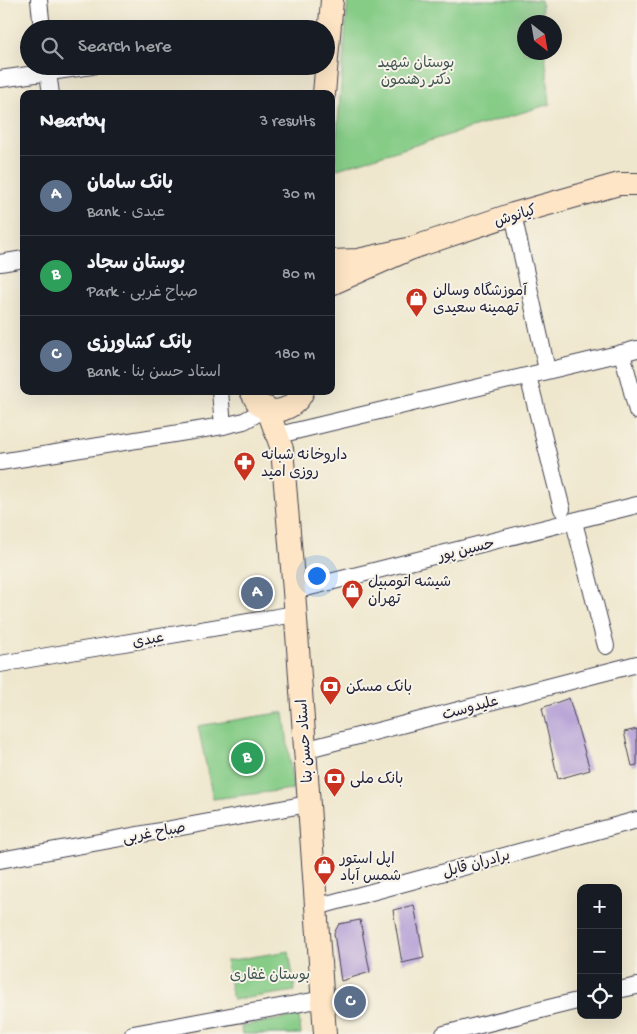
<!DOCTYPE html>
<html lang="en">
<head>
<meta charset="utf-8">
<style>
	:root { --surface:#171b24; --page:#20242c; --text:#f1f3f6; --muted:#9ea1a6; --line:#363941; --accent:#c8321e }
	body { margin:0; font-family:"Gochi Hand","Playpen Sans Arabic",sans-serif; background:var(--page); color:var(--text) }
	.controls { position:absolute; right:15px; bottom:15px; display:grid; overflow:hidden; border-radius:10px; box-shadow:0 5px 20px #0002 }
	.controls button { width:45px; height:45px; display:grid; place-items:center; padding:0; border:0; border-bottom:1px solid var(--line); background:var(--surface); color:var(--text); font:25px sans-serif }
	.compass { position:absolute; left:517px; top:15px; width:45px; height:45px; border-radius:50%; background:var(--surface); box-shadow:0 5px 20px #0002; rotate:149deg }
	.you { position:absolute; left:316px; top:575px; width:18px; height:18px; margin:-12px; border:4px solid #fff; border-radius:50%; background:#1a73e8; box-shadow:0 0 0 8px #1a73e833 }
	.badge { display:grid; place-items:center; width:32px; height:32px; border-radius:50%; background:var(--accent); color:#fff; font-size:16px; font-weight:700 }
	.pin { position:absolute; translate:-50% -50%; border:2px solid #fff; box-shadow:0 1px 5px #0006 }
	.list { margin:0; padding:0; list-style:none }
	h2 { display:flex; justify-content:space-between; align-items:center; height:65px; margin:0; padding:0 20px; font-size:21px }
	h2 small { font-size:16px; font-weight:400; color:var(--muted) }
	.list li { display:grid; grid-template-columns:32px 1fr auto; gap:15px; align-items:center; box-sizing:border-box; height:80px; padding:0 20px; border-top:1px solid var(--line) }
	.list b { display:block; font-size:19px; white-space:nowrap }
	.list p { margin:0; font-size:16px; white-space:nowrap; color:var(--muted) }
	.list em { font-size:16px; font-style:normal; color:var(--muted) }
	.icon { flex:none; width:28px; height:28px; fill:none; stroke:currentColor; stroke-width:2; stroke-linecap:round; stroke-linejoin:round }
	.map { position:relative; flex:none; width:637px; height:1034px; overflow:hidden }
	.search { position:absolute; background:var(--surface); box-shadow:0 5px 20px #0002; left:20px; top:20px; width:315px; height:55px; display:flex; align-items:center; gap:12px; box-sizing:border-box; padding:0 18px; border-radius:28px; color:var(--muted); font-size:19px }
	.panel { position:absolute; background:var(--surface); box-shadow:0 5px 20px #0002; left:20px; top:90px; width:315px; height:305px; border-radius:10px }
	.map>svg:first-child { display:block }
	.green { fill:#86cc87; stroke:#547761 }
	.building { fill:#af98d4 }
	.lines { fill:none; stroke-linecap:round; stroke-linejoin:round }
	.street-casing { stroke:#414051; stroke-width:18 }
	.secondary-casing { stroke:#414051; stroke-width:24 }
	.street { stroke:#fff; stroke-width:16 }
	.secondary { stroke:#fde5c5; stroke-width:22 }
	.labels { text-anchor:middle; stroke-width:4; stroke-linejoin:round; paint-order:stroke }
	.park-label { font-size:15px; fill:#405552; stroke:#f7f3e8 }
	.street-label { font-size:15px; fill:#22223b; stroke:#f7f3e8 }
	.poi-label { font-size:15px; fill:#22223b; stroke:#f7f3e8; text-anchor:start }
</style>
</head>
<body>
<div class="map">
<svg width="637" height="1034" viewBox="0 0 637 1034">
	<rect width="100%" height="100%" fill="#f7f3e8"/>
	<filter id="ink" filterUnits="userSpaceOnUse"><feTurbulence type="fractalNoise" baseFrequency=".02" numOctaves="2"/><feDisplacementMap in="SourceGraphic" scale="10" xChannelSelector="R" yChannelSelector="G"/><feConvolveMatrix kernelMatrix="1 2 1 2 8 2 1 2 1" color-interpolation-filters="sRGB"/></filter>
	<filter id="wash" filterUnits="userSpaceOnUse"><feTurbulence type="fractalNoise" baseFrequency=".0096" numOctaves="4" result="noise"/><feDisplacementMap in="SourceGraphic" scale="20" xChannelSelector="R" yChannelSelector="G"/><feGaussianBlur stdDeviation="1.12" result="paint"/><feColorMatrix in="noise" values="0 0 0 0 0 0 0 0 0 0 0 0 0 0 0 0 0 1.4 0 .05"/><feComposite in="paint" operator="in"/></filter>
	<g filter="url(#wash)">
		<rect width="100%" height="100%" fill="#efe7cd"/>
		<g class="green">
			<polygon points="348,0 541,0 543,22 524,22 524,52 545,53 550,104 334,170"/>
			<polygon points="284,712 293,789 213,799 198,726"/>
			<polygon points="289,951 295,991 233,1000 226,961"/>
			<polygon points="299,1016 301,1034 242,1034 241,1026"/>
		</g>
		<g id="blocks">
			<g class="building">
				<polygon points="569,698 590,770 558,779 542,708"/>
				<polygon points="637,729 637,765 632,766 624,732"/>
				<polygon points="414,905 424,958 402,963 393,910"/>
				<polygon points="360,920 370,972 341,981 334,933 339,924"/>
			</g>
		</g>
	</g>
	<g filter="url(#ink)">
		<use href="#blocks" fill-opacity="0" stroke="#414051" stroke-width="1"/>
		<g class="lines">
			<defs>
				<g id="street">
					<polyline points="39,0 42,29"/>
					<polyline points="47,66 51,94"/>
					<polyline points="0,79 92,66"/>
					<polyline points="513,214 547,370"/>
					<polyline points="0,263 24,259"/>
					<polyline points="637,349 622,353 637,411"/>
					<polyline points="528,376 562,509"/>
					<polyline points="220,391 223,426"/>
					<polyline points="287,433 622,353"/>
					<polyline points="0,462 223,426 244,421 267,408"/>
					<polyline points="574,522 606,646"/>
					<polyline points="294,591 637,505"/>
					<polyline points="0,664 295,614"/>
					<polyline points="304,750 637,664"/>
					<polyline points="0,860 308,804"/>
					<polyline points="316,907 637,820"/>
					<polyline points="618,990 637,986"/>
					<polyline points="133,1034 323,999"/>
					<polyline points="444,1034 581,1000"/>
				</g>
				<g id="secondary">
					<polyline points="324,94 332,0"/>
					<polyline points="412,248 513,214 619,184 637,184"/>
					<polyline points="331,261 358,260 412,248 331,284"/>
					<path d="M251 391C253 394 255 399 257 402 271 419 296 409 303 391"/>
					<polyline points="267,408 282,449 294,591 325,1034"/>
				</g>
			</defs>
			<use href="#street" class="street-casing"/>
			<use href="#secondary" class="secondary-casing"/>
			<use href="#street" class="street"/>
			<use href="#secondary" class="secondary"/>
		</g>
	</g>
	<defs>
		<symbol id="shop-pin" viewBox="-11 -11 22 30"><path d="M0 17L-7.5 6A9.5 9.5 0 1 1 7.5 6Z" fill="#c8321e" stroke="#f7f3e8"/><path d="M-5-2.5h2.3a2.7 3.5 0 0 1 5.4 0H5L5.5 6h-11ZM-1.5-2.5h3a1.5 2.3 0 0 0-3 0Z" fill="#fff"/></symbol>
		<symbol id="pharmacy-pin" viewBox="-11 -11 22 30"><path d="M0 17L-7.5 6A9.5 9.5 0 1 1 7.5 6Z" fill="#c8321e" stroke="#f7f3e8"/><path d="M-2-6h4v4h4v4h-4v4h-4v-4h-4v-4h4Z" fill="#fff"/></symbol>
		<symbol id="bank-pin" viewBox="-11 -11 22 30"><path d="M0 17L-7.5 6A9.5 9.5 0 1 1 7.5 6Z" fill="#c8321e" stroke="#f7f3e8"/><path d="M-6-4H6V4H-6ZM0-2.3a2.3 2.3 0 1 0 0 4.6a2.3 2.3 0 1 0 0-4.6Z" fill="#fff"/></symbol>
	</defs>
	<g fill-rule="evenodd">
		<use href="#shop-pin" x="404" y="286" width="25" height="34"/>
		<use href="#pharmacy-pin" x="232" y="450" width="25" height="34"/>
		<use href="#shop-pin" x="340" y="578" width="25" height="34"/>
		<use href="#bank-pin" x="318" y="674" width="25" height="34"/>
		<use href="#bank-pin" x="322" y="766" width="25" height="34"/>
		<use href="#shop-pin" x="312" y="854" width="25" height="34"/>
	</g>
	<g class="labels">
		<g class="park-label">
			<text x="416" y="67">بوستان شهید<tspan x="416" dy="17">دکتر رهنمون</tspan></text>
			<text x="270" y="979">بوستان غفاری</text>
		</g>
		<g class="street-label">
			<text transform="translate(515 215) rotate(-17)" y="5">کیانوش</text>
			<text transform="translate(466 549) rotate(-14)" y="5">حسین پور</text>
			<text transform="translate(148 639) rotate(-10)" y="5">عبدی</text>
			<text transform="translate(470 707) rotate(-15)" y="5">علیدوست</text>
			<text transform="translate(304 741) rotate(-94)" y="5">استاد حسن بنا</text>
			<text transform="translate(154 832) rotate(-10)" y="5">صباح غربی</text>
			<text transform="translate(476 863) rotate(-15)" y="5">برادران قابل</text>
		</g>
		<g class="poi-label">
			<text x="433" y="295">آموزشگاه وسالن<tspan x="433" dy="17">تهمینه سعیدی</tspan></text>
			<text x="261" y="459">داروخانه شبانه<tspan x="261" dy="17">روزی امید</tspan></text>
			<text x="368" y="586">شیشه اتومبیل<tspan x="368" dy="17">تهران</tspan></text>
			<text x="346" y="691">بانک مسکن</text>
			<text x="350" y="783">بانک ملی</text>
			<text x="340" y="863">اپل استور<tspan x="340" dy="17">شمس آباد</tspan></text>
		</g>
	</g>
</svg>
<div class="controls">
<button>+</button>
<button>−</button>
<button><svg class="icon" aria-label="locate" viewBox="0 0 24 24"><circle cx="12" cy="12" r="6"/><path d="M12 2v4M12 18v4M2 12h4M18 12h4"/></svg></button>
</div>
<svg class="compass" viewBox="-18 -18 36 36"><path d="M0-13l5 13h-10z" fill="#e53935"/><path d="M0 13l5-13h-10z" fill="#9ea1a6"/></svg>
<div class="you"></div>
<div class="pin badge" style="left:257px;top:593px;background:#5c6f8a">A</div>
<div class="pin badge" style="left:247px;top:758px;background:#2e9e5b">B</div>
<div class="pin badge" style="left:350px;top:1002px;background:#5c6f8a">C</div>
<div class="search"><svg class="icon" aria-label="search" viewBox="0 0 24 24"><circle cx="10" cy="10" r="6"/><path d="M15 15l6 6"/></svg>Search here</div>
<section class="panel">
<h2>Nearby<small>3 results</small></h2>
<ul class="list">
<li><span class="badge" style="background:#5c6f8a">A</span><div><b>بانک سامان</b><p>Bank · عبدی</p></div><em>30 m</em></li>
<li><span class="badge" style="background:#2e9e5b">B</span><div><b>بوستان سجاد</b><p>Park · صباح غربی</p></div><em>80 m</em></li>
<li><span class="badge" style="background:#5c6f8a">C</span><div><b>بانک کشاورزی</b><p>Bank · استاد حسن بنا</p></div><em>180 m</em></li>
</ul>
</section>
</div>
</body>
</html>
